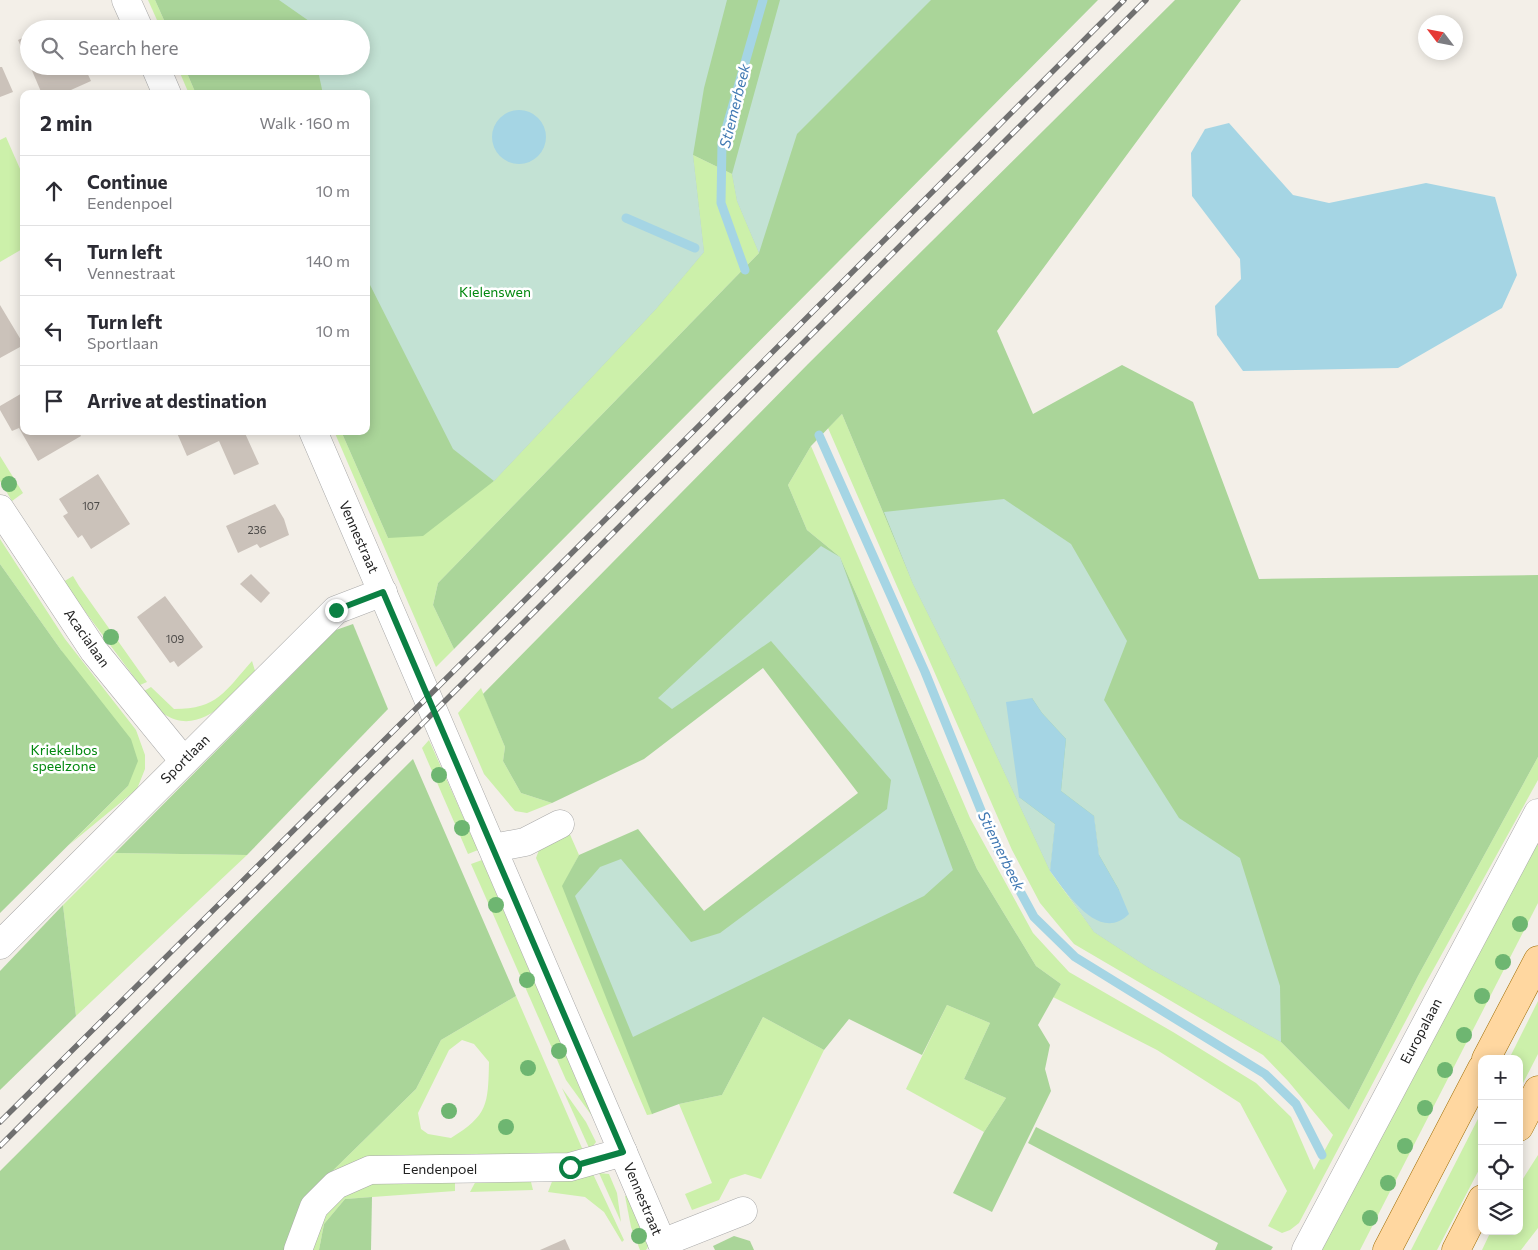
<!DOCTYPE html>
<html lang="en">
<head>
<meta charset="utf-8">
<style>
	:root { --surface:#fff; --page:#f2f2f3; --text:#2b2b33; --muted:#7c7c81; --line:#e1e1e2 }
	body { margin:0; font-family:Commissioner,sans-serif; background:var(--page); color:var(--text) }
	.controls { position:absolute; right:15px; bottom:15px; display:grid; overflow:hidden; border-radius:10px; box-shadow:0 2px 12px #0003 }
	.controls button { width:45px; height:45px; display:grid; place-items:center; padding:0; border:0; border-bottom:1px solid var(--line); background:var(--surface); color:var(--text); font:25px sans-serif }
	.compass { position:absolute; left:1418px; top:15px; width:45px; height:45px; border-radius:50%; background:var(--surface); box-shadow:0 2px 12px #0003; rotate:302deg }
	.stop { position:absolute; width:15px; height:15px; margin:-11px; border:4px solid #0b8043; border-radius:50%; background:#fff }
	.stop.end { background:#0b8043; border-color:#fff; box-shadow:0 1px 5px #0008 }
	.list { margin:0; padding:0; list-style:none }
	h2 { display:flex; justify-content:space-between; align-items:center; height:65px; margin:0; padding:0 20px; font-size:21px }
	h2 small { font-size:16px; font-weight:400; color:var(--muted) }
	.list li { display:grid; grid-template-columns:32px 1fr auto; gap:15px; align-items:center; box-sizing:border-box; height:70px; padding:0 20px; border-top:1px solid var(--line) }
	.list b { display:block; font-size:19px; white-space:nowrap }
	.list p { margin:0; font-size:16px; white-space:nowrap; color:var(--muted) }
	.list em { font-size:16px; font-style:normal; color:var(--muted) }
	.icon { flex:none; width:28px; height:28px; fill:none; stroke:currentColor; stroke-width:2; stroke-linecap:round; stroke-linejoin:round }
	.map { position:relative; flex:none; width:1538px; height:1250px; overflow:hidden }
	.search { position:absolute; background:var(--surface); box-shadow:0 2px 12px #0003; left:20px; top:20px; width:350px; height:55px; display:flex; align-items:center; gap:12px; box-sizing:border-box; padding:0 18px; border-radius:28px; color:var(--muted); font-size:19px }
	.panel { position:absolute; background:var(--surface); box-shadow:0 2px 12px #0003; left:20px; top:90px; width:350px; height:345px; border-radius:10px }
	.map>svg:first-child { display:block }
	.grass { fill:#ccf0aa; fill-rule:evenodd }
	.forest { fill:#aad599 }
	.wetland { fill:#c3e2d4 }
	.water { fill:#a5d5e4 }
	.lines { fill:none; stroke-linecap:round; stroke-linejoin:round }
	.stream { stroke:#a5d5e4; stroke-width:9 }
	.building { fill:#cbc2ba }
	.minor-casing { stroke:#a9a9a9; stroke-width:29 }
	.major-casing { stroke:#9f6c00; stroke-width:29 }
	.minor { stroke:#fff; stroke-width:28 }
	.major { stroke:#ffd7a0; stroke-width:28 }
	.rail-casing { stroke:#707070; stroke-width:5.5 }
	.rail { stroke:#fff; stroke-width:4; stroke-dasharray:11; stroke-linecap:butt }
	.tree { fill:#6eb671 }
	.route { stroke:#0b8043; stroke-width:6 }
	.labels { text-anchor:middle; stroke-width:5; stroke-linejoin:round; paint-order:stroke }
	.number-label { font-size:11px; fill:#4c4a48 }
	.park-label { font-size:14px; fill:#02880f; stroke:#fff }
	.street-label { font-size:14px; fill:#222; stroke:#fff }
	.water-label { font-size:15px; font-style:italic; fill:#4179b3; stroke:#fff }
</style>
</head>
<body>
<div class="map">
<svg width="1538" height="1250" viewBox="0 0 1538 1250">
	<rect width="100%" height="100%" fill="#f3efe8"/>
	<g class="grass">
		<polygon points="148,0 155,0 168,29 161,29"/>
		<polygon points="177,66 184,66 196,94 189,94"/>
		<polygon points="6,137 24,178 24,248 0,262 0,140"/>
		<polygon points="693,155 732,174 737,201 759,253 438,583 433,605 454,649 436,667 334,431 341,431 388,538 494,481 656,309 704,252"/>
		<polygon points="842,414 913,584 967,692 1050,871 1094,932 1149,968 1281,1042 1349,1110 1418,976 1538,757 1538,780 1422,990 1299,1223 1290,1230 1282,1233 1268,1226 1287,1191 1240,1103 1157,1050 1053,997 1061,984 1036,966 977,869 840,557 807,530 788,485 811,446 970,818 1033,933 1069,972 1173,1032 1256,1083 1291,1117 1314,1170 1333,1135 1288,1081 1263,1055 1074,944 1040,903 1012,850 828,428"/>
		<polygon points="0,456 23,493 12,501 0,481"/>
		<polygon points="0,539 65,639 136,730 145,755 145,769 137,789 69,845 128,786 61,650 0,564"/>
		<polygon points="73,576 79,586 147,682 140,685 63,582"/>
		<path d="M252 661 256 674C232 696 200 738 164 714 156 709 150 698 144 691L151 687 174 709C218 709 225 691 252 661Z"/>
		<polygon points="481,688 505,747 503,761 521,793 552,803 527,813 515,811 484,774 458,713"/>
		<polygon points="429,740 478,850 468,854 422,748"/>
		<polygon points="568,830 579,855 563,886 653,1114 647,1115 536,858 542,842"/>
		<polygon points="1538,840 1538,903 1360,1250 1320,1250"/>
		<polygon points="115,853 247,855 76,1016 63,905"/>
		<polygon points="482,860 592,1116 566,1080 471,864"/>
		<path d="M516 996 585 1155 422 1161 308 1195 416 1089 441 1040ZM462 1040 474 1044 489 1062C488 1105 488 1115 451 1138L428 1134 421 1129 418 1113 449 1050Z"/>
		<polygon points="1538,1001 1538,1054 1519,1091 1519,1059 1509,1059"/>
		<polygon points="947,1005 990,1023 964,1079 1006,1098 984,1132 906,1089"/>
		<polygon points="763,1017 824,1050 761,1179 745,1174 730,1179 719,1200 692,1210 685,1194 712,1183 679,1104 722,1095"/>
		<polygon points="562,1088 586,1122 596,1142 590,1150"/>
		<polygon points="1482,1111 1482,1164 1437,1250 1411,1250"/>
		<polygon points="1538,1155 1538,1228 1521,1250 1482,1250 1491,1231 1519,1231 1519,1185"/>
		<polygon points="599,1173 609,1174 617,1193 621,1222"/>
		<polygon points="593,1174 624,1240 622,1242 604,1212 585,1197 548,1192 553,1179"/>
		<polygon points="455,1178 455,1191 345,1199 324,1224 319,1250 312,1250 316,1230 336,1198 375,1179"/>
		<polygon points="530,1178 533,1190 470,1192 477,1179"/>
		<polygon points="628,1195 650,1244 646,1250 640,1250 631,1227 625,1196"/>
	</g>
	<g class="forest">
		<polygon points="155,0 1098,0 454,649 433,605 438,583 759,253 737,201 732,174 693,155 704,252 656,309 494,481 423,536 388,538 341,431 366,431 366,94 196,94 184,66 361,66 361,29 168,29"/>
		<polygon points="1175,0 1241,0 997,331 1033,414 1122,365 1193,402 1259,579 1538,575 1538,757 1418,976 1349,1110 1281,1042 1149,968 1094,932 1055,877 1070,895 1099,855 1094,816 1055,824 1050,871 967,692 913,584 842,414 811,446 788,485 807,530 840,557 977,869 1036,966 1061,984 1038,1025 1050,1045 1045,1069 1051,1091 992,1212 953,1193 984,1132 1006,1098 964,1079 990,1023 947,1005 922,1055 849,1019 824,1050 763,1017 722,1095 679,1104 652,1114 562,886 579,855 638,829 704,911 858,793 763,668 644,759 552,803 521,793 503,761 505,747 483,694 808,364"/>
		<polygon points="0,564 61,650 131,739 138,761 128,786 0,913"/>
		<polygon points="353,624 388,709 247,855 115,853 336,630"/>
		<polygon points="413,759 516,996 441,1040 416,1089 308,1195 290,1250 0,1250 0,1171"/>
		<polygon points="63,905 76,1016 0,1090 0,971"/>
		<polygon points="1036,1127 1273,1247 1271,1250 1215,1250 1218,1243 1028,1143"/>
		<polygon points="372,1197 371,1250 319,1250 324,1224 345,1199"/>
		<polygon points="734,1236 750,1241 754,1250 715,1250 713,1246"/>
	</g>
	<g class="wetland">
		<polygon points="279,0 727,0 704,88 693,155 704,252 656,309 494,481 453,449 366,277 366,94 323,94 317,66 361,66 361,29 310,29 309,21"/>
		<polygon points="780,0 931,0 797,134 759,253 737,201 732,174"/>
		<polygon points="1004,499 1071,544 1127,641 1104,700 1179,818 1240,858 1280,986 1281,1042 1149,968 1094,932 1055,877 1070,895 1119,890 1099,855 1094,816 1061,791 1066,739 1042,713 1032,698 1019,797 1055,824 1050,871 967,692 913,584 884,512"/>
		<polygon points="821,546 840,557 953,870 924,896 633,1037 575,896 600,867 621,859 691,942 720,933 887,809 891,780 771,641 672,709 658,698"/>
	</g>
	<g class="water">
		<circle cx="519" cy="137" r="27"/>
		<polygon points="1229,123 1293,195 1329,203 1426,183 1495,197 1517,275 1502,308 1398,368 1243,371 1217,335 1215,306 1241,279 1240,259 1192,196 1191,153 1205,129"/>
		<path d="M1032 698 1042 713 1066 739 1061 791 1094 816 1099 855 1119 890 1129 914C1099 944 1067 893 1050 871L1055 824 1019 797 1006 702Z"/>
	</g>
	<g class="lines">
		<g class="stream">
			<polyline points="626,218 695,248"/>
			<polyline points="745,270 721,203 722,143 763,0"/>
			<polyline points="819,435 925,672 995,845 1034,917 1075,957 1265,1074 1296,1104 1322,1155"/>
		</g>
	</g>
	<g class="building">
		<polygon points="64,20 68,29 43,29"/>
		<polygon points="29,35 29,64 18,40"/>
		<polygon points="30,66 84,66 91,81 62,94 42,94"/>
		<polygon points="0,67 2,67 13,92 0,97"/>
		<polygon points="0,305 24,345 24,353 20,347 0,358"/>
		<polygon points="24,392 24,431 78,431 81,436 38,461 19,428 12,431 0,410 0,406"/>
		<polygon points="180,431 244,431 259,464 234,475 219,441 187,456 177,433"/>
		<polygon points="98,474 130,524 91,549 82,535 78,538 63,516 68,513 59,499"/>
		<polygon points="275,504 284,519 289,535 260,548 257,544 238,553 226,526"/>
		<polygon points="251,574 270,593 261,603 240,584"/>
		<polygon points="165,596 203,647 178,667 174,661 170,663 137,617"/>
		<polygon points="565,1239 570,1250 540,1250"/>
	</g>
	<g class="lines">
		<defs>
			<g id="minor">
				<polyline points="126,0 139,29"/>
				<polyline points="155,66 167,94"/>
				<polyline points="313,431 665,1250"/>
				<polyline points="0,509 94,651 183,760"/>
				<polyline points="493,848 525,842 560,824"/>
				<polyline points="0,945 336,610 383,592"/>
				<polyline points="662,1243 743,1211"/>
				<polyline points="298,1250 314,1207 336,1185 370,1170 570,1167 623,1152"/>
				<polyline points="1306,1250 1538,813"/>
			</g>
			<g id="major">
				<polyline points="1486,1059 1538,960"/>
				<polyline points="1519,1127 1538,1090"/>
				<polyline points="1387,1250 1482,1068"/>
				<polyline points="1456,1250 1482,1199"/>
			</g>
		</defs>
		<use href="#minor" class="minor-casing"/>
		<use href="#major" class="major-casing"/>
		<use href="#minor" class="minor"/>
		<use href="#major" class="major"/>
		<defs>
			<g id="rail">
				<polyline points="0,1122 486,639 1124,0"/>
				<polyline points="0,1146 1146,0"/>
			</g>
		</defs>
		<use href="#rail" class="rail-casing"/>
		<use href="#rail" class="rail"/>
	</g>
	<g class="tree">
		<circle cx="9" cy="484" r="8"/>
		<circle cx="111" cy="637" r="8"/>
		<circle cx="439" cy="775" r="8"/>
		<circle cx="462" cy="828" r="8"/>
		<circle cx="496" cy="905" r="8"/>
		<circle cx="1520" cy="924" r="8"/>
		<circle cx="1503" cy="962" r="8"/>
		<circle cx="527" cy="980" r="8"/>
		<circle cx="1482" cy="996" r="8"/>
		<circle cx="1464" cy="1035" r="8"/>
		<circle cx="559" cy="1051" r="8"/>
		<circle cx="528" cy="1068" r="8"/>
		<circle cx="1445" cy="1070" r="8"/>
		<circle cx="1425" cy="1108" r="8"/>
		<circle cx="449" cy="1111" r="8"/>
		<circle cx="506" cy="1127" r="8"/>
		<circle cx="1405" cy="1146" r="8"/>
		<circle cx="1388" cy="1183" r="8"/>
		<circle cx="1370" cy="1218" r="8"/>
		<circle cx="639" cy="1236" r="8"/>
	</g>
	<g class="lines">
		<polyline class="route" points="336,610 383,592 623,1152 570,1167"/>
	</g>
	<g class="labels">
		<g class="number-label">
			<text x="91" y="510">107</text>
			<text x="257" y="534">236</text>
			<text x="175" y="643">109</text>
		</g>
		<g class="park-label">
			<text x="495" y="297">Kielenswen</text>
			<text x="64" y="755">Kriekelbos<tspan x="64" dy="16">speelzone</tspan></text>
		</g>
		<g class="street-label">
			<text transform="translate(359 537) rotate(66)" y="5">Vennestraat</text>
			<text transform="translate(87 638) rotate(55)" y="5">Acacialaan</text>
			<text transform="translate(185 759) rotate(-45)" y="5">Sportlaan</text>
			<text transform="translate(1421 1031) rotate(-62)" y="5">Europalaan</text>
			<text x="440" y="1174">Eendenpoel</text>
			<text transform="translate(643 1199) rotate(67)" y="5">Vennestraat</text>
		</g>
		<g class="water-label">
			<text transform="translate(735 106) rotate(-76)" y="5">Stiemerbeek</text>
			<text transform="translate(1001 851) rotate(64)" y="5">Stiemerbeek</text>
		</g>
	</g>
</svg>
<div class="controls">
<button>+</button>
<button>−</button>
<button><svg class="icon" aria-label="locate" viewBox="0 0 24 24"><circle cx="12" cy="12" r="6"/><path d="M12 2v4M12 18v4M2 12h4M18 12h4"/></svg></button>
<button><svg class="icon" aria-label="layers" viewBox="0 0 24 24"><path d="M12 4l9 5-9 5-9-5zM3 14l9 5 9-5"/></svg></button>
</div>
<svg class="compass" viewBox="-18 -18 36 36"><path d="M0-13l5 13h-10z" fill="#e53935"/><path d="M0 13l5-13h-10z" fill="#7c7c81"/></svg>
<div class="stop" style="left:570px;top:1167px"></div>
<div class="stop end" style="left:336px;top:610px"></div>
<div class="search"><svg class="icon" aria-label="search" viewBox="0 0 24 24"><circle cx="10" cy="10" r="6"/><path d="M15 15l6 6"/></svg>Search here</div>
<section class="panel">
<h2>2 min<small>Walk · 160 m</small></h2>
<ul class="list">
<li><svg class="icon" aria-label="ahead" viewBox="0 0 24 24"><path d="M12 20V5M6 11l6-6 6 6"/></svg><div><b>Continue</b><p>Eendenpoel</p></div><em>10 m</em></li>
<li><svg class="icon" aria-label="left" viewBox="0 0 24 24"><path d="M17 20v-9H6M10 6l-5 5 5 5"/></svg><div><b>Turn left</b><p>Vennestraat</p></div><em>140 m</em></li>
<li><svg class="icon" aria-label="left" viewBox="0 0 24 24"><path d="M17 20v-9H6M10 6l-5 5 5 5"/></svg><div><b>Turn left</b><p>Sportlaan</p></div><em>10 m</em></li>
<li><svg class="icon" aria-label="arrive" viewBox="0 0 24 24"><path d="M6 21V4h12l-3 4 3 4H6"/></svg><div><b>Arrive at destination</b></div></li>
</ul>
</section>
</div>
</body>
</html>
